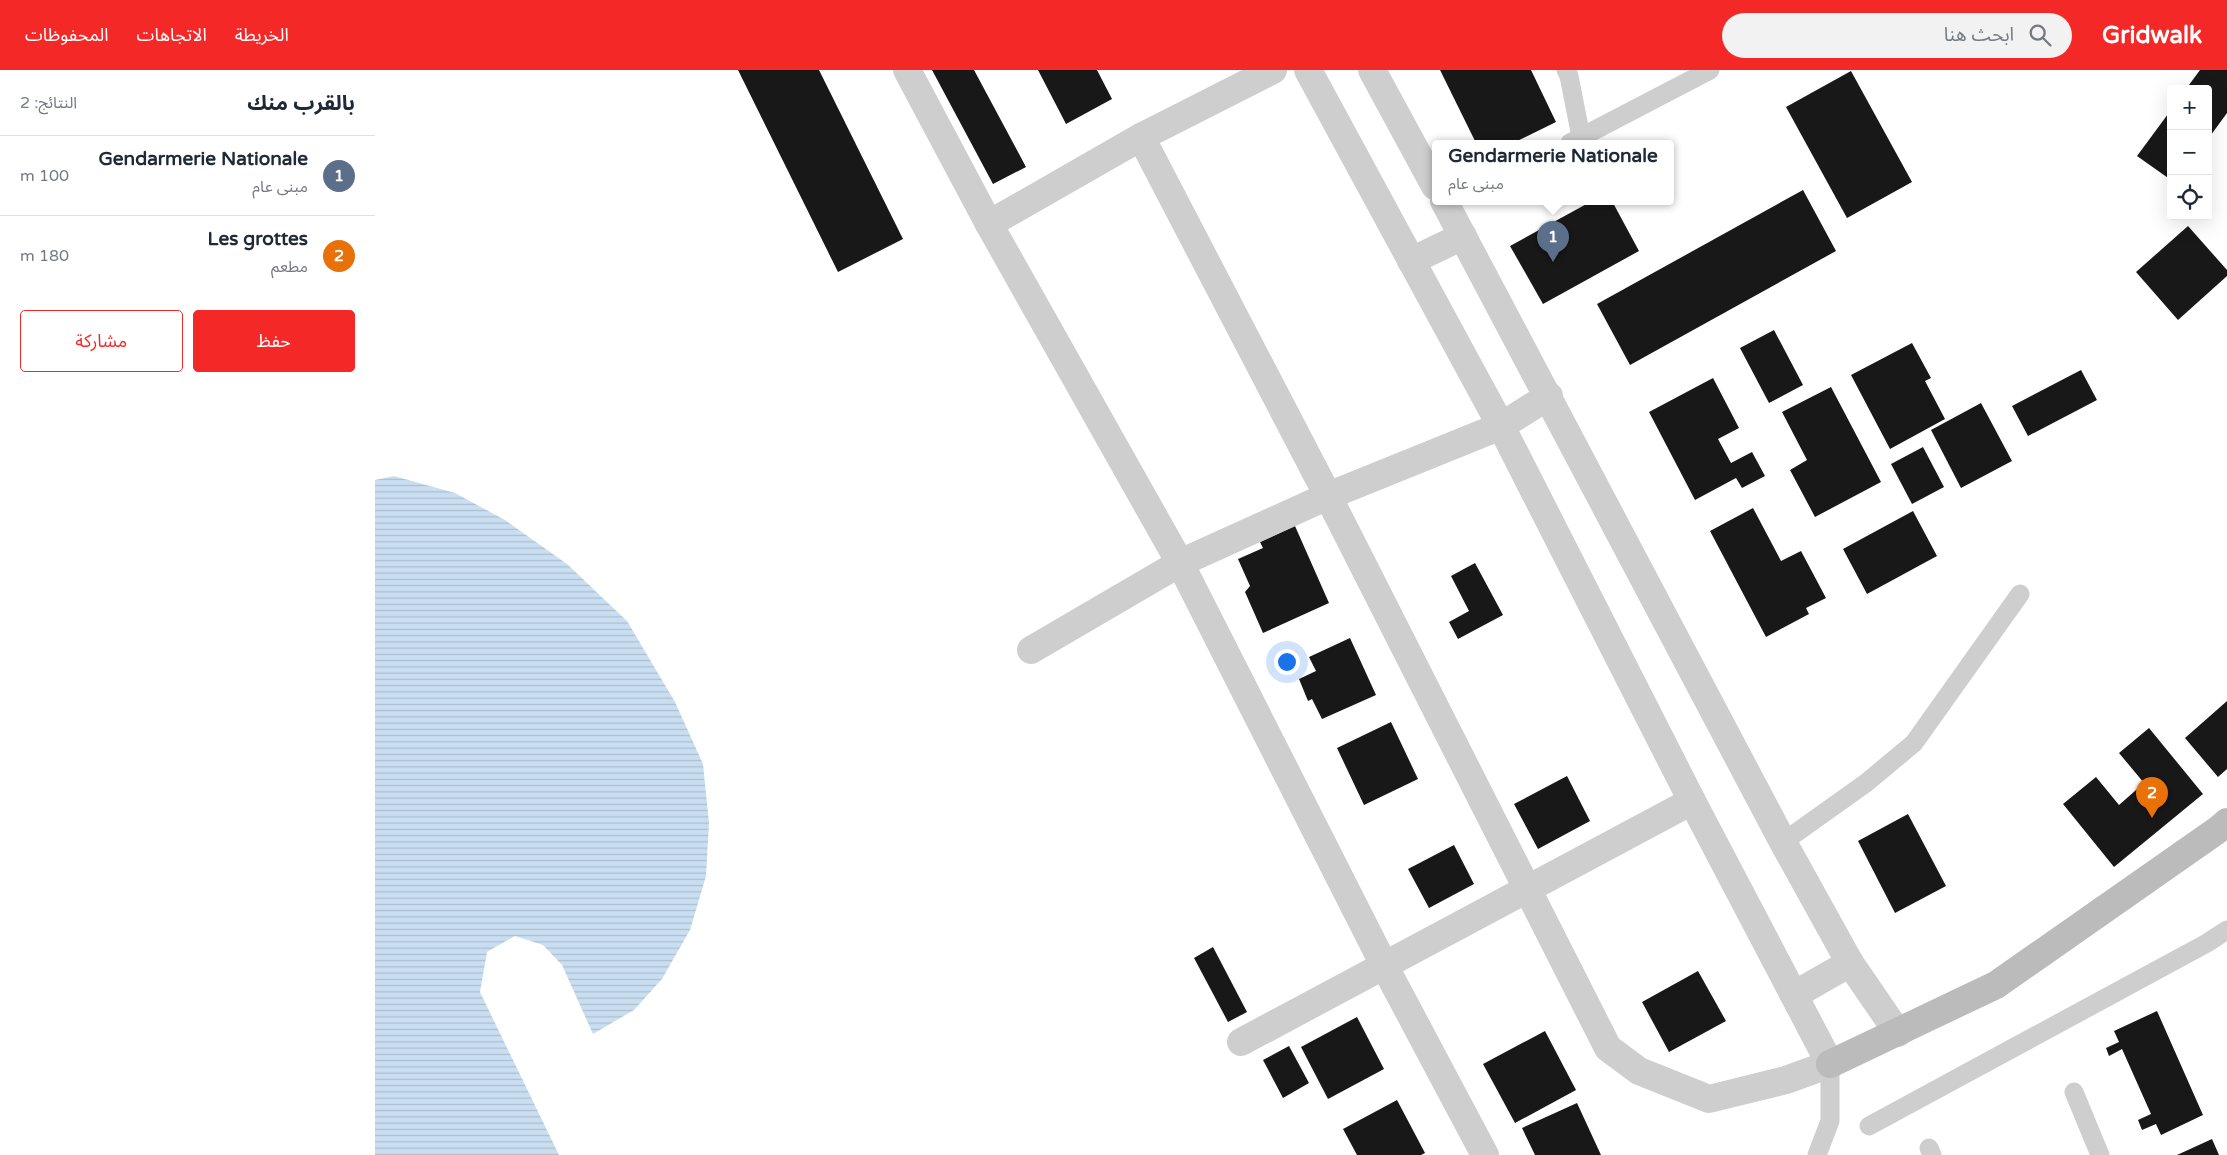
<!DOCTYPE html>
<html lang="ar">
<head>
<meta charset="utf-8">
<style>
	:root { --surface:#fff; --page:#f2f2f3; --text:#1f2937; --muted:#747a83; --line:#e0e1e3; --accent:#f42927 }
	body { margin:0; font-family:"Varela Round","Noto Sans Arabic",sans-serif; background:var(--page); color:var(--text); direction:rtl }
	.controls { position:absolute; right:15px; top:15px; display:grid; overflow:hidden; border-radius:5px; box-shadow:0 5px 20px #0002 }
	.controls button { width:45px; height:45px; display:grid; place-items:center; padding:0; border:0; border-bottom:1px solid var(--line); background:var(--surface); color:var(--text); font:25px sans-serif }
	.you { position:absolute; left:911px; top:591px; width:18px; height:18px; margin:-12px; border:4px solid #fff; border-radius:50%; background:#1a73e8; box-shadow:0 0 0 8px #1a73e833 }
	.badge { display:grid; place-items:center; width:32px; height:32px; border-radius:50%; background:var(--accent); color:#fff; font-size:16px; font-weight:700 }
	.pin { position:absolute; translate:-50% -41px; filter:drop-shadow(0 1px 2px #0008) }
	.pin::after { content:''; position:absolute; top:26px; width:18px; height:15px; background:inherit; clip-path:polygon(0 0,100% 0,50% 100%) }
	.popup { position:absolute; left:1057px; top:70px; width:242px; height:65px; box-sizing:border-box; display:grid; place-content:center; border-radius:5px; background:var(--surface); filter:drop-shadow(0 1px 4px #0005); font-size:16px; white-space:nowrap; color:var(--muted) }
	.popup b { font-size:19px; color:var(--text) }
	.popup::after { content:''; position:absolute; left:50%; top:100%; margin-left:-10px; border:10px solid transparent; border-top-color:var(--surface) }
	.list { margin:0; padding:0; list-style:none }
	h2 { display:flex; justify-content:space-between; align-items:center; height:65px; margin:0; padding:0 20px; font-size:21px }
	h2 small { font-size:16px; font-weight:400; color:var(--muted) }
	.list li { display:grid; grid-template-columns:32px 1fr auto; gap:15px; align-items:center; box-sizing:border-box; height:80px; padding:0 20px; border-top:1px solid var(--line) }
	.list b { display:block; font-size:19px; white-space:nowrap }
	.list p { margin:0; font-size:16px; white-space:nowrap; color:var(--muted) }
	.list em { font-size:16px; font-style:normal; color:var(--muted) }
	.actions { display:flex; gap:10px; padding:15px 20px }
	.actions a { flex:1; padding:11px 0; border:1px solid var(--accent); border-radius:5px; text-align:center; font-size:18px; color:var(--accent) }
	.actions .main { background:var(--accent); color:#fff }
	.icon { flex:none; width:28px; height:28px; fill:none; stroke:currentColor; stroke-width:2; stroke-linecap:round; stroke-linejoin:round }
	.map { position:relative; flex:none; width:1852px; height:1085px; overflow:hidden; direction:ltr }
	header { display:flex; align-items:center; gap:30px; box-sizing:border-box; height:70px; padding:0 25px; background:var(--accent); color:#fff }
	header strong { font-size:24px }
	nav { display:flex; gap:28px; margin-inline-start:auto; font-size:18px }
	.search { width:350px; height:45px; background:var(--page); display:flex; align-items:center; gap:12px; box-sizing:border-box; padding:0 18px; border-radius:28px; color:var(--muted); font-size:19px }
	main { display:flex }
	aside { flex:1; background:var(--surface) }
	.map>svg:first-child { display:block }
	.water { fill:url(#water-rules) }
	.building { fill:#181818 }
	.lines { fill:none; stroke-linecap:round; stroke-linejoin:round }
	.service { stroke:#cecece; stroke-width:19 }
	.minor { stroke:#cecece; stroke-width:28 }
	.tertiary { stroke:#cecece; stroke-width:28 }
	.secondary { stroke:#bbb; stroke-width:28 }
</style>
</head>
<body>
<header>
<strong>Gridwalk</strong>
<div class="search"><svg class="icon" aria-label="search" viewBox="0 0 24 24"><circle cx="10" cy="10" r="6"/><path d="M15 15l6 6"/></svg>ابحث هنا</div>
<nav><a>الخريطة</a><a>الاتجاهات</a><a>المحفوظات</a></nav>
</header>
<main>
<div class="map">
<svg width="1852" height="1085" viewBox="0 0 1852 1085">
	<defs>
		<pattern id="water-rules" width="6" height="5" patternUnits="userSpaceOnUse" patternTransform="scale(1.25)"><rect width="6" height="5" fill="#c9def0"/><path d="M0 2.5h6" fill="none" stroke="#adbfce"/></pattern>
	</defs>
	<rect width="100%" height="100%" fill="#fff"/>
	<polygon class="water" points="19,406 80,423 130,450 192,494 252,551 300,632 328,694 334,753 331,806 315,860 287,909 259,940 218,964 187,895 168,875 140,866 112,882 105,922 184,1085 0,1085 0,410"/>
	<g class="building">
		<polygon points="363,0 444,0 528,169 463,202"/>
		<polygon points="557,0 599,0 651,97 618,114"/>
		<polygon points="663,0 722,0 737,29 691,54"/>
		<polygon points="1065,0 1156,0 1181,52 1138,73 1101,73"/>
		<polygon points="1825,0 1852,0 1852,43 1833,69 1833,19 1811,19"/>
		<polygon points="1476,1 1537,112 1472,148 1411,37"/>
		<polygon points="1796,40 1796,110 1762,86"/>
		<polygon points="1428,120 1461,181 1255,295 1222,234"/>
		<polygon points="1217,131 1237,131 1264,181 1168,234 1135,176"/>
		<polygon points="1813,156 1852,200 1852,206 1803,250 1761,202"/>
		<polygon points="1399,260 1428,315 1394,333 1365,278"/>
		<polygon points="1537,273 1556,308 1550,311 1570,349 1515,379 1476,305"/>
		<polygon points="1706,300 1722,330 1653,366 1637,336"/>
		<polygon points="1338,308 1364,358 1343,369 1356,393 1377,382 1390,406 1367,418 1361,408 1320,430 1274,342"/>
		<polygon points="1456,317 1506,412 1440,447 1415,400 1432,390 1407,342"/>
		<polygon points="1606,333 1637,391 1586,418 1556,360"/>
		<polygon points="1548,377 1569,417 1537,434 1516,394"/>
		<polygon points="1378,438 1406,491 1426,481 1451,528 1431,538 1434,544 1391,567 1335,461"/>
		<polygon points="1538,441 1562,486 1492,524 1468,479"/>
		<polygon points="920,456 954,533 888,563 870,522 875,516 863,489 888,478 885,472"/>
		<polygon points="1100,493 1128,545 1083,569 1074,552 1094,541 1076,506"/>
		<polygon points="975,568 1001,625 947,649 937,629 933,631 924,609 941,601 934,587"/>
		<polygon points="1852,631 1852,699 1843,707 1810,668"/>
		<polygon points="1016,652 1043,709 989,735 962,678"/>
		<polygon points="1774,658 1828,724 1739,797 1688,734 1721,707 1744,735 1769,713 1744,683"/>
		<polygon points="1192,706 1215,751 1163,779 1139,734"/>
		<polygon points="1533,744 1571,816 1520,843 1483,771"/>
		<polygon points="1079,775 1099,814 1054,838 1033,799"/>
		<polygon points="838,877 872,942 853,952 819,888"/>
		<polygon points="1323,901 1351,951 1294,982 1267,932"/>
		<polygon points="1782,941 1828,1045 1786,1065 1781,1054 1767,1060 1763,1050 1776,1044 1747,979 1734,986 1731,978 1744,972 1739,961"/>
		<polygon points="982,947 1009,999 953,1029 926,977"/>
		<polygon points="1170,961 1201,1020 1140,1053 1108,994"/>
		<polygon points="914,976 934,1013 908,1028 888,990"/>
		<polygon points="1022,1030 1050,1083 1046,1085 982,1085 968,1059"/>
		<polygon points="1202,1033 1226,1085 1160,1085 1147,1058"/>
		<polygon points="1837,1069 1844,1085 1802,1085"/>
	</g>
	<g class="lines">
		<g class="service">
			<polyline points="1191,0 1194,6 1206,67"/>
			<polyline points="1195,73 1335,0"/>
			<polyline points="1408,772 1491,713 1539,673 1645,524"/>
			<polyline points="1699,1022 1725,1085"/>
			<polyline points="1494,1056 1832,873 1852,860"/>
			<polyline points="1554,1078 1557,1085"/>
			<polyline points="1442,1085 1455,1051 1455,994"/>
		</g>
		<g class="minor">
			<polyline points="532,0 614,154 805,493 1009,895 1110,1085"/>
			<polyline points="766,67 953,426 1233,978 1264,1001 1334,1029 1411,1010 1455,994"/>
			<polyline points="614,154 766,67 898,0"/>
			<polyline points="656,580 805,493 953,426 1126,356 1174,326"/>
			<polyline points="866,972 1317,731"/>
		</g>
		<g class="tertiary">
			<polyline points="933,0 1126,356 1317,731 1455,994"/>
			<polyline points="997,0 1060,116"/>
			<polyline points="1069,131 1408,772 1475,893 1523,963"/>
			<polyline points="1036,191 1088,166"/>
			<polyline points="1419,925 1475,893"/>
		</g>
		<polyline class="secondary" points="1455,994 1621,915 1844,759 1852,752"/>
	</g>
</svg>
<div class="controls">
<button>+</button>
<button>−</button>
<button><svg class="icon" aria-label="locate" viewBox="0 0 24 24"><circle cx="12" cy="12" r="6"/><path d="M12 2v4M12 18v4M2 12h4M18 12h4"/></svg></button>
</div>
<div class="you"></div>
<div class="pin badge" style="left:1178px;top:192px;background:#5c6f8a">1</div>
<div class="popup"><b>Gendarmerie Nationale</b>مبنى عام</div>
<div class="pin badge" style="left:1777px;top:748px;background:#e8710a">2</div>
</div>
<aside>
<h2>بالقرب منك<small>النتائج: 2</small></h2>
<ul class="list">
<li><span class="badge" style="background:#5c6f8a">1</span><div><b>Gendarmerie Nationale</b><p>مبنى عام</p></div><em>100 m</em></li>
<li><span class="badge" style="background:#e8710a">2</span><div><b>Les grottes</b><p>مطعم</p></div><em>180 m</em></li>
</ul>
<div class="actions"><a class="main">حفظ</a><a>مشاركة</a></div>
</aside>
</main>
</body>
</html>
